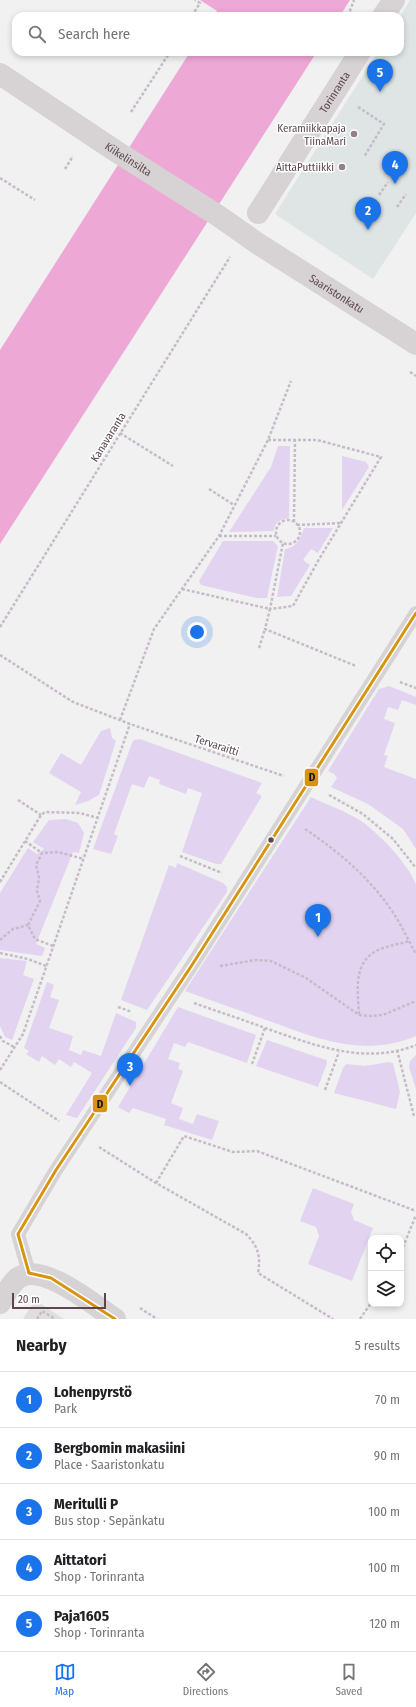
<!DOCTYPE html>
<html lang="en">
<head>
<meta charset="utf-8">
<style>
	:root { --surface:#fff; --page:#f2f2f2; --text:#202124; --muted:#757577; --line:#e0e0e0; --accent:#1a73e8 }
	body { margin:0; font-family:"Fira Sans Condensed",sans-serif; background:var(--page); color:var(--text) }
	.controls { position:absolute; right:12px; bottom:12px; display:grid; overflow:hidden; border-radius:8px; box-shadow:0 2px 6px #0003 }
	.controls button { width:36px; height:36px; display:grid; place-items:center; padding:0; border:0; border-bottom:1px solid var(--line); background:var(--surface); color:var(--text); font:20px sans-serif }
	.scale { position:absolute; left:12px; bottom:10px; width:94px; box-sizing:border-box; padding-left:4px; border:2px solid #5d474f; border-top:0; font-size:11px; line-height:14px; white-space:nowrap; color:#5d474f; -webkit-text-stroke:3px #fff; paint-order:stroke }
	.you { position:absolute; left:197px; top:632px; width:14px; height:14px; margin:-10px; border:3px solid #fff; border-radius:50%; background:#1a73e8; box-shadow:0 0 0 6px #1a73e833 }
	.badge { display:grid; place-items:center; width:26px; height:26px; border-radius:50%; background:var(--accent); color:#fff; font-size:13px; font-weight:700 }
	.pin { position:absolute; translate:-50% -33px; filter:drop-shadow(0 1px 2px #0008) }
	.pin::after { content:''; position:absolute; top:21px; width:14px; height:12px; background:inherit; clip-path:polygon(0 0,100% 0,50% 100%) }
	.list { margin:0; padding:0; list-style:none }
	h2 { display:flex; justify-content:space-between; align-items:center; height:52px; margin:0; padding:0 16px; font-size:17px }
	h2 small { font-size:13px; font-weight:400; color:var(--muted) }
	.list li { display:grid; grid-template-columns:26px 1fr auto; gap:12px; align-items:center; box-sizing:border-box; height:56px; padding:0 16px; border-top:1px solid var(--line) }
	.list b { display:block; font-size:15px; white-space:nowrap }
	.list p { margin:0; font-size:13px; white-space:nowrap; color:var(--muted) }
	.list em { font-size:13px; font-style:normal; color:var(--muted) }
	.icon { flex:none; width:22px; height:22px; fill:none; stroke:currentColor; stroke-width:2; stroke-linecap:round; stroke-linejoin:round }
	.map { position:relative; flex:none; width:416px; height:1319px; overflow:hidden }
	.search { position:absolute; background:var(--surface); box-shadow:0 2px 6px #0003; left:12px; right:12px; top:12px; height:44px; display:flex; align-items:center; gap:10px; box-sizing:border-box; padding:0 14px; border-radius:12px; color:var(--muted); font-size:15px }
	.sheet { height:332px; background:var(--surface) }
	nav { display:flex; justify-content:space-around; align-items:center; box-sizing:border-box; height:56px; border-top:1px solid var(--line); background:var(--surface); font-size:11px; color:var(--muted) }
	nav a { display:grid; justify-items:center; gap:2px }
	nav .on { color:var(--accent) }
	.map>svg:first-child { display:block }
	.commercial { fill:#dee5e4 }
	.education { fill:#e0dfde }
	.green { fill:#e2d4f0 }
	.water { fill:#eea8d6 }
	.pier { fill:#f0f1f0 }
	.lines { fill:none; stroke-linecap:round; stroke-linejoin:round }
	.path { stroke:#c6bcc9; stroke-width:2.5; stroke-dasharray:3 2; stroke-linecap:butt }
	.lane { stroke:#d7d3d5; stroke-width:14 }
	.street { stroke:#d7d3d5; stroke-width:22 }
	.bus-1-casing { stroke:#fff; stroke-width:6 }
	.bus-1 { stroke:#d89310; stroke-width:3 }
	.poi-dot { fill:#908287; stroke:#fff; stroke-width:1.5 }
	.bus-dot { fill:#5d474f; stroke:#fff; stroke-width:1.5 }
	.labels { text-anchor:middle; stroke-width:3; stroke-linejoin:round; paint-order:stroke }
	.street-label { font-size:11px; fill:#5d474f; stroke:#fff }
	.poi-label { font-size:11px; fill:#5d474f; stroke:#fff; text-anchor:end }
	.line-badge { stroke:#fff; stroke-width:1.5 }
	.pale-badge-label { font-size:11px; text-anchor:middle; font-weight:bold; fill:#111 }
</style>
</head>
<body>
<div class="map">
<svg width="416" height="1319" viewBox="0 0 416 1319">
	<rect width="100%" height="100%" fill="#f0f1f0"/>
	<polygon class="commercial" points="410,0 416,0 416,213 373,279 275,214 378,52 400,52 400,17"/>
	<polygon class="education" points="35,1300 64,1319 23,1319"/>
	<g class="green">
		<path d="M278 446H290L289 518C281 519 274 522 274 531L229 532 271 467Z"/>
		<polygon points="342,456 366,462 369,467 342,510"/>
		<path d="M304 528H333L318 553 311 549 303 560 310 565 291 596 277 597 285 549C298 547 300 538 304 528Z"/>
		<polygon points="223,541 273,541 278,546 267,598 256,598 201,585 199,581"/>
		<polygon points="389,686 416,697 416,705 402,700 398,710 388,707 384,719 395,723 384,755 388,756 384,767 416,779 416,849 403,829 368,804 331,787 337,778 334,774 328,771 379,689"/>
		<polygon points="110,728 112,738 116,741 99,795 88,801 75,805 81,792 49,773 61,753 81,765 101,731"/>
		<polygon points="140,739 262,783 256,793 262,796 221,864 216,864 182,852 202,793 188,788 186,794 159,784 160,780 149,776 144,788 132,784 114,834 118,836 111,854 93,849 132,743 134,740"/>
		<path d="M311 797C327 805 346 811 361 821 380 834 407 863 416 884V1036C364 1058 318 1039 269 1021 241 1011 213 1001 185 991Z"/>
		<polygon points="66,819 78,823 84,833 79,853 73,852 36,944 45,948 42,956 0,950 0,893 28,848 37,854 44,849 33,842 49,820"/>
		<polygon points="177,863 223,883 227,887 227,892 147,1010 121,1000 169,865 176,868"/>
		<polygon points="0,958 27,961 23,975 34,979 12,1040 5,1037 0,1026"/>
		<polygon points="47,982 54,985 50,997 59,1000 49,1028 73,1036 69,1050 81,1055 83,1050 101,1056 116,1013 136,1022 136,1028 77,1118 66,1115 92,1073 74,1062 71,1067 59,1059 55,1065 42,1056 39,1062 26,1054 29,1051 24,1048"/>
		<polygon points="178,1007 256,1035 247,1063 188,1042 185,1047 174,1043 168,1059 180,1063 178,1069 183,1071 171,1103 183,1108 179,1119 193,1124 197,1114 219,1121 212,1140 164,1125 166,1119 133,1108 129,1113 118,1107"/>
		<polygon points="267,1040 326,1060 327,1063 318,1087 256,1066"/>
		<polygon points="416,1055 416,1089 409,1067 410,1061"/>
		<polygon points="389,1062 393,1063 400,1092 396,1109 334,1093 343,1068 346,1064 365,1066"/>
		<polygon points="313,1188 354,1204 351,1212 354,1220 373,1228 352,1281 308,1264 319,1236 316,1227 300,1221"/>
	</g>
	<g class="water">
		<polygon points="200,0 350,0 340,16 214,16 217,11"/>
		<polygon points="190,52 317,52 0,544 0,350"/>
	</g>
	<polygon class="pier" points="317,52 319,52 259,147 234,186 232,185"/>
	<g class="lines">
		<g class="path">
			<polyline points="192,16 200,3 195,0"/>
			<polyline points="348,16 354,0"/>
			<polyline points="358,107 384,124 364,157"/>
			<polyline points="131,112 170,52"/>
			<polyline points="65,169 73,156"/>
			<polyline points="0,178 35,200"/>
			<polyline points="379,195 388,182"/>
			<polyline points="397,207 406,194"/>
			<polyline points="410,372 416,376"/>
			<polyline points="120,433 173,466"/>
			<polyline points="268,440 317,440 381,457 318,561 293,606 270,609 283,543"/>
			<polyline points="209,489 234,505"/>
			<circle cx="288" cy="532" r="12"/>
			<polyline points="294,522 295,440"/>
			<polyline points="297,525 342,523"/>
			<polyline points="219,536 276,536"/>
			<polyline points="182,589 270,609 265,629 356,666"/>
			<polyline points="0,627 230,257"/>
			<polyline points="259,648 265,629"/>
			<polyline points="0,655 73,702 130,724 284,776"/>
			<polyline points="400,682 416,688"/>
			<polyline points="120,720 154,629 219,536 268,440 291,381"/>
			<polyline points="329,795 363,814 393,839 416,868"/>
			<polyline points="18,800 41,815"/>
			<path d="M305 829C339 852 369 877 392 911 401 924 408 940 416 954"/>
			<polyline points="25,841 42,853"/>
			<polyline points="180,856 222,873"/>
			<polyline points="0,882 41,815 45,812 80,813 98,818"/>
			<polyline points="0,940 13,929 28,925"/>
			<polyline points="53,946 35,939 28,925 40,901 37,891 39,877 36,865 42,853 58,852 84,859"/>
			<polyline points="0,953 28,959 46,966"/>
			<polyline points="220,966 256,960 271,961 306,978 359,1015 370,1016 383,1015 416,1001"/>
			<path d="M194 1003C219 1012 244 1020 268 1029 316 1046 366 1065 416 1045"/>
			<polyline points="118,1007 132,1012"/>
			<path d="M359 1014C358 994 353 966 373 953 383 946 397 945 409 941"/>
			<polyline points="0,1036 3,1041 14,1047"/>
			<polyline points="397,1050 414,1116"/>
			<polyline points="252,1064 265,1028"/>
			<polyline points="0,1070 23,1034 130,724"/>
			<polyline points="0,1082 59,1121"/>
			<polyline points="325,1090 339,1052"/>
			<path d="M99 1147 156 1183 246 1234C258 1246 261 1256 258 1273L333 1319"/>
			<polyline points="156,1183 184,1136 233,1152 257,1151 416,1211"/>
			<polyline points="401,1252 416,1215"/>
			<polyline points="140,1308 157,1319"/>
			<polyline points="37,1319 42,1311 55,1319"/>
			<polyline points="360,1319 371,1303"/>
		</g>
		<polyline class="lane" points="29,1273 18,1234 56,1170 192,965 416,613"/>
		<g class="street">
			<polyline points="383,16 394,0"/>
			<path id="s1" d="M0 74 114 150 220 217 257 243 416 344"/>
			<path id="s2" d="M258 213 360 52"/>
			<path d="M0 1303C5 1295 11 1283 18 1278 42 1261 95 1306 115 1319"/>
		</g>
		<defs>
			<g id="bus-1">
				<polyline points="29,1273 18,1234 56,1170 192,965 416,613"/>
				<polyline points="29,1273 51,1278 115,1319"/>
			</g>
		</defs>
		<use href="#bus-1" class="bus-1-casing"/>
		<use href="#bus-1" class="bus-1"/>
	</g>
	<g class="poi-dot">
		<circle cx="354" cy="134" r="4"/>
		<circle cx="342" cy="167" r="4"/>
	</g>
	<circle class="bus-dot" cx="271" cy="840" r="3.5"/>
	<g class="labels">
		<g class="street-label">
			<text dy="4" stroke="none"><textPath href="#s2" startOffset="143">Torinranta</textPath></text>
			<text dy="4" stroke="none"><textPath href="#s1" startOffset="154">Kiikelinsilta</textPath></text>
			<text dy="4" stroke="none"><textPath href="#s1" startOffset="402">Saaristonkatu</textPath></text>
			<text transform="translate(108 437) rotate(-58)" y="4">Kanavaranta</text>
			<text transform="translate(217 745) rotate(18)" y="4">Tervaraitti</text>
		</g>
		<g class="poi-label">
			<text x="346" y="132">Keramiikkapaja<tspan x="346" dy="13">TiinaMari</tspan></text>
			<text x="334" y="171">AittaPuttiikki</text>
		</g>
	</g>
	<g class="line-badge">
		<rect x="304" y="768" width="15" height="19" rx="4" fill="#d89310"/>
		<rect x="92" y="1094" width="16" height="19" rx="4" fill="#d89310"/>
	</g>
	<g class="pale-badge-label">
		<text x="312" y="781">D</text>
		<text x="100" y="1108">D</text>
	</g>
</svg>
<div class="controls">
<button><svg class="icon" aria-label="locate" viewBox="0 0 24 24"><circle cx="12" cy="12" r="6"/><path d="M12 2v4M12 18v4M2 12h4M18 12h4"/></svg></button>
<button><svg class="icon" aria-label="layers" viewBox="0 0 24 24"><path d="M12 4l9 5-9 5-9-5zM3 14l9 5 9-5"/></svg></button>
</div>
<div class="scale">20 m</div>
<div class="you"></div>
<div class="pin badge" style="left:318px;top:937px">1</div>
<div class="pin badge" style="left:368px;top:230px">2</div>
<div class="pin badge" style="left:130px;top:1086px">3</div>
<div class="pin badge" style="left:395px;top:184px">4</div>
<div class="pin badge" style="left:380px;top:92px">5</div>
<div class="search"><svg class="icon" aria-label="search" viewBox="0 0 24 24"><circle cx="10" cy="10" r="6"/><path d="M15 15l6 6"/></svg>Search here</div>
</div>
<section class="sheet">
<h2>Nearby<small>5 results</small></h2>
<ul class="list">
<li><span class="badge">1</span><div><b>Lohenpyrstö</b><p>Park</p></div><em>70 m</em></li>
<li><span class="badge">2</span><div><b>Bergbomin makasiini</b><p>Place · Saaristonkatu</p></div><em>90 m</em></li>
<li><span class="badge">3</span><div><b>Meritulli P</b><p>Bus stop · Sepänkatu</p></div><em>100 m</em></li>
<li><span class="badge">4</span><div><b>Aittatori</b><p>Shop · Torinranta</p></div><em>100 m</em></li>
<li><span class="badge">5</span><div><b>Paja1605</b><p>Shop · Torinranta</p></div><em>120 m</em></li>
</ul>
</section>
<nav>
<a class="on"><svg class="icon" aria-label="map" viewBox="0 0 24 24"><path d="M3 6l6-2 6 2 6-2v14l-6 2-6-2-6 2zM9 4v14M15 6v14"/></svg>Map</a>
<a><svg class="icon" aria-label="directions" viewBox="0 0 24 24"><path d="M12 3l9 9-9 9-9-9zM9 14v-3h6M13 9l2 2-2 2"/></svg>Directions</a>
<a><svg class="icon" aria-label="saved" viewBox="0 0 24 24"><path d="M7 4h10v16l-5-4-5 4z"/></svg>Saved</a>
</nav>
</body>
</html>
